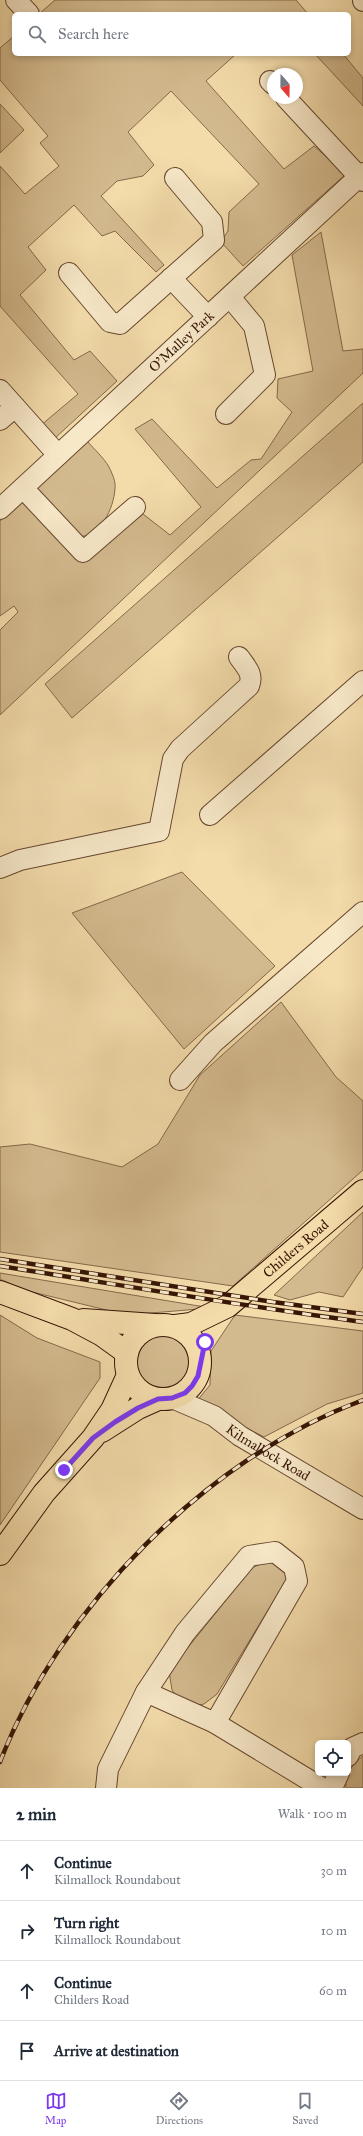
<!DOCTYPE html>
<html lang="en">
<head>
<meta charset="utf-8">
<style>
	:root { --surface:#fff; --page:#f2f2f3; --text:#1f2937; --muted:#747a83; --line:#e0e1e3; --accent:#7c3aed }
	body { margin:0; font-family:"IM FELL Great Primer",serif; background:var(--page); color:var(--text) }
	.controls { position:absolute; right:12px; bottom:12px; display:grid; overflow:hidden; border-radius:6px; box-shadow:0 2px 6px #0003 }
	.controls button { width:36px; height:36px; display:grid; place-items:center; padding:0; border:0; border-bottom:1px solid var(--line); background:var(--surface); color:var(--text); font:20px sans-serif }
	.compass { position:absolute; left:267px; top:68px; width:36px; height:36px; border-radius:50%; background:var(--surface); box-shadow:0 2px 6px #0003; rotate:160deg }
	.stop { position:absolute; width:12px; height:12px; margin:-9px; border:3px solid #7c3aed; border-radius:50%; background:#fff }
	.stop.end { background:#7c3aed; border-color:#fff; box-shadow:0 1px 4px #0008 }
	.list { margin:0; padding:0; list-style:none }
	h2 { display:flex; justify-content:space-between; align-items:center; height:52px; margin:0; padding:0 16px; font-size:17px }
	h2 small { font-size:13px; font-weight:400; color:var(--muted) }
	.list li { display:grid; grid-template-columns:26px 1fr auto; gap:12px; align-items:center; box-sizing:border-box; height:60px; padding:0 16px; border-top:1px solid var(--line) }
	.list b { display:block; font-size:15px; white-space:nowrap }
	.list p { margin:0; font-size:13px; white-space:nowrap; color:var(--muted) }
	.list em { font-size:13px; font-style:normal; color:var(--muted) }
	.icon { flex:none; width:22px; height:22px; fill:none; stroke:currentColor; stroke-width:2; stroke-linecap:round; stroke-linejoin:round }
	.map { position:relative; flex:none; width:363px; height:1788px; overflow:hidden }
	.search { position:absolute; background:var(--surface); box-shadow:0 2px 6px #0003; left:12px; right:12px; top:12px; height:44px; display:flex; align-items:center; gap:10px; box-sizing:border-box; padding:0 14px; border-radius:6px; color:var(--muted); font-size:15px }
	.sheet { height:292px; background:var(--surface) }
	nav { display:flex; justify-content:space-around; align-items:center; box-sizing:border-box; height:56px; border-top:1px solid var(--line); background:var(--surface); font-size:11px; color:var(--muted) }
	nav a { display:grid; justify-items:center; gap:2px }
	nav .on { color:var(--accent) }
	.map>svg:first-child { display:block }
	.green { fill:#d3ba8e; stroke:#85684a }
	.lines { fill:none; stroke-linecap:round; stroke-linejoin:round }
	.minor-casing { stroke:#66472f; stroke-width:22 }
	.major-casing { stroke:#371606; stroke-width:24 }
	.minor { stroke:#f7e8c8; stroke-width:20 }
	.major { stroke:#f3dbaa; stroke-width:22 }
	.rail-casing { stroke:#371606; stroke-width:4.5 }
	.rail { stroke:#f7e8c8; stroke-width:3; stroke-dasharray:9; stroke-linecap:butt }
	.route { stroke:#7c3aed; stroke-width:5 }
	.labels { text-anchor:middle; stroke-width:3; stroke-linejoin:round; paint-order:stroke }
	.street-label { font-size:14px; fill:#371606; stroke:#f7e8c8 }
</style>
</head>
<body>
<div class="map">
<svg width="363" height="1788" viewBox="0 0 363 1788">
	<rect width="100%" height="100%" fill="#f3dbaa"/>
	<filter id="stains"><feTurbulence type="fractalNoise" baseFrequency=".005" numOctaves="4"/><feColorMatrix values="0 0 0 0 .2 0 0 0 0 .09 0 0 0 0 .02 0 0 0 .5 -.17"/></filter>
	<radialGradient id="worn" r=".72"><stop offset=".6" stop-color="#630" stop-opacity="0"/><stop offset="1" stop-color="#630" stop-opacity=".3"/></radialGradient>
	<g class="green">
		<polygon points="55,0 296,0 308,14 39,14"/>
		<polygon points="14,36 14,54 236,54 206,81 284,169 314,146 346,174 243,266 221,242 228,231 229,212 259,184 171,91 128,132 154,165 143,176 117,181 101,196 164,265 156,272 115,231 102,236 74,205 28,247 46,270 20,295 74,360 90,351 117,381 54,439 40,426 78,394 0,306 0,166 25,194 59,166 40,143 48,136 0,80 0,48"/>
		<polygon points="315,54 343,54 363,78 363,106"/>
		<polygon points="0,104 24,130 0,153"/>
		<polygon points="321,232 343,351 363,349 363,373 0,715 0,630 18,612 14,606 0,616 0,521 24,500 84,558 143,514 170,535 201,507 135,429 152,419 217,488 251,460 261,459 292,412 277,398 278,379 313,371 292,255"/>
		<polygon points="363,403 363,462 72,718 45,684"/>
		<path d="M87 441C94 449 104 458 109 467 112 473 116 482 115 488 114 509 100 537 77 537L32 488Z"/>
		<polygon points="182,872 275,966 184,1049 72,913"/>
		<polygon points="281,1002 336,1077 363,1101 363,1170 233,1286 0,1252 0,1147 30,1144 122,1167 158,1144 200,1075"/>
		<polygon points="363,1212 363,1267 343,1297 319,1292 290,1300 274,1295"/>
		<polygon points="0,1273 211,1308 127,1315 20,1289 0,1279"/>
		<polygon points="0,1315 37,1338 100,1362 100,1378 0,1525"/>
		<polygon points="235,1315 363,1331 363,1393 327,1404 264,1437 196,1402 210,1385 211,1351"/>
		<circle cx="163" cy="1363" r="29"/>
		<polygon points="270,1559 285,1564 287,1579 217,1694 204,1704 195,1706 181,1702 172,1690 169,1671 252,1568"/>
		<path d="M363 1756V1788H346C344 1774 353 1764 363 1756Z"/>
	</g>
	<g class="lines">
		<defs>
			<g id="minor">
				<polyline points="16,0 29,14"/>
				<polyline points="363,0 363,1"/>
				<polyline points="270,81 273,84"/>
				<polyline points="286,98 363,181"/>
				<polyline points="69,273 110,322 120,324 214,240 212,222 175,178"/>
				<polyline points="171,278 208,317"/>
				<polyline points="0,390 58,455"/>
				<polyline points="226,414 265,375 254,326 230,297"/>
				<polyline points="0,420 15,407"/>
				<polyline points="23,488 83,552 135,507"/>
				<path id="s1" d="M0 509 363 173"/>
				<polyline points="210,815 363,681"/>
				<path d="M0 868 20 860 159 831 173 759 180 749 249 686C254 674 246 667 239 657"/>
				<polyline points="180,1080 213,1043 363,912"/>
				<path id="s2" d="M172 1398 214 1416 240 1436 363 1509"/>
				<polyline points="146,1692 215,1723 322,1788"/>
				<polyline points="348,1756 352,1748 363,1743"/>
				<polyline points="106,1788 108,1769 146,1692 185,1633 249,1556 275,1552 294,1567 297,1581 215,1723"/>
				<polyline points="332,1788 339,1773"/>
			</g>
			<g id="major">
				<polyline points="0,1292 72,1319 102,1335 127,1353"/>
				<polyline points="83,1320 155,1325"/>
				<circle cx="163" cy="1362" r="37"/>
				<path id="s3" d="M175 1326 191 1324 228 1306 363 1191"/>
				<polyline points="102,1431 138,1408 158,1399"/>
				<polyline points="0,1554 44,1493 93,1438 112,1410 128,1375"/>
			</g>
		</defs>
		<use href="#minor" class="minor-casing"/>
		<use href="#major" class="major-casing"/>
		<use href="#minor" class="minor"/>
		<use href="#major" class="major"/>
		<defs>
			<g id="rail">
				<polyline points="0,1259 273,1302 363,1314"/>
				<path d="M0 1266C121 1285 242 1306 363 1322"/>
				<path d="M0 1762C59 1608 208 1457 363 1400"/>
			</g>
		</defs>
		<use href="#rail" class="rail-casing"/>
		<use href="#rail" class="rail"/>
	</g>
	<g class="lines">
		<polyline class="route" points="64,1470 93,1438 115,1422 138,1408 158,1399 172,1398 185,1393 192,1386 198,1376 205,1342"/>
	</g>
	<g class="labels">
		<g class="street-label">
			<text dy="5" stroke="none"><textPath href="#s1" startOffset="247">O'Malley Park</textPath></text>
			<text dy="5" stroke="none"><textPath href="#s3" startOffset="146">Childers Road</textPath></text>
			<text dy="5" stroke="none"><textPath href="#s2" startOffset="111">Kilmallock Road</textPath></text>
		</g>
	</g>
	<rect width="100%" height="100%" filter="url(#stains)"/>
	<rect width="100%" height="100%" fill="url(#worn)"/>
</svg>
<div class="controls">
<button><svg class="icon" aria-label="locate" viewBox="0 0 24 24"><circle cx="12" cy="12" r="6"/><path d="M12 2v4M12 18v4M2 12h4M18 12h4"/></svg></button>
</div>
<svg class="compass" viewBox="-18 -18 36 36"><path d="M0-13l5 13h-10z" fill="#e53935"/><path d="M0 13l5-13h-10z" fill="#747a83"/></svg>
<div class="stop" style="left:205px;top:1342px"></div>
<div class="stop end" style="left:64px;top:1470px"></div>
<div class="search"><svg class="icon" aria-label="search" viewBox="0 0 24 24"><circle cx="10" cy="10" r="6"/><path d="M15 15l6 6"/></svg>Search here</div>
</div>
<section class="sheet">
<h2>2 min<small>Walk · 100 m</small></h2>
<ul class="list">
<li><svg class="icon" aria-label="ahead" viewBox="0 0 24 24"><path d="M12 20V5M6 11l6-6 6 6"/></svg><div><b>Continue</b><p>Kilmallock Roundabout</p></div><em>30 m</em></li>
<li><svg class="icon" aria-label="right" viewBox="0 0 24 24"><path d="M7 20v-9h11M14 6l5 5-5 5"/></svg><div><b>Turn right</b><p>Kilmallock Roundabout</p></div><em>10 m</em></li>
<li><svg class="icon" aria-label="ahead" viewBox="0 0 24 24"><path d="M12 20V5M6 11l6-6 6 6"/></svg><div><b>Continue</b><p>Childers Road</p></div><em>60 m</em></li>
<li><svg class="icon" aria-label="arrive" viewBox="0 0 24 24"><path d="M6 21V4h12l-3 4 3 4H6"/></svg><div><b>Arrive at destination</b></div></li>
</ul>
</section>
<nav>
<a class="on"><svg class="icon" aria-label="map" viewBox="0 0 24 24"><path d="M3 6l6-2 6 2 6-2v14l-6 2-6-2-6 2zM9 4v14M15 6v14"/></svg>Map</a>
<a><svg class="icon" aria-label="directions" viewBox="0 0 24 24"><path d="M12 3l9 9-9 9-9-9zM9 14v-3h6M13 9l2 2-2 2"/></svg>Directions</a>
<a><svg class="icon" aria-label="saved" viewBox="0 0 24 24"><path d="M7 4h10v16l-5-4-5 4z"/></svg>Saved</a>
</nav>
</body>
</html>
